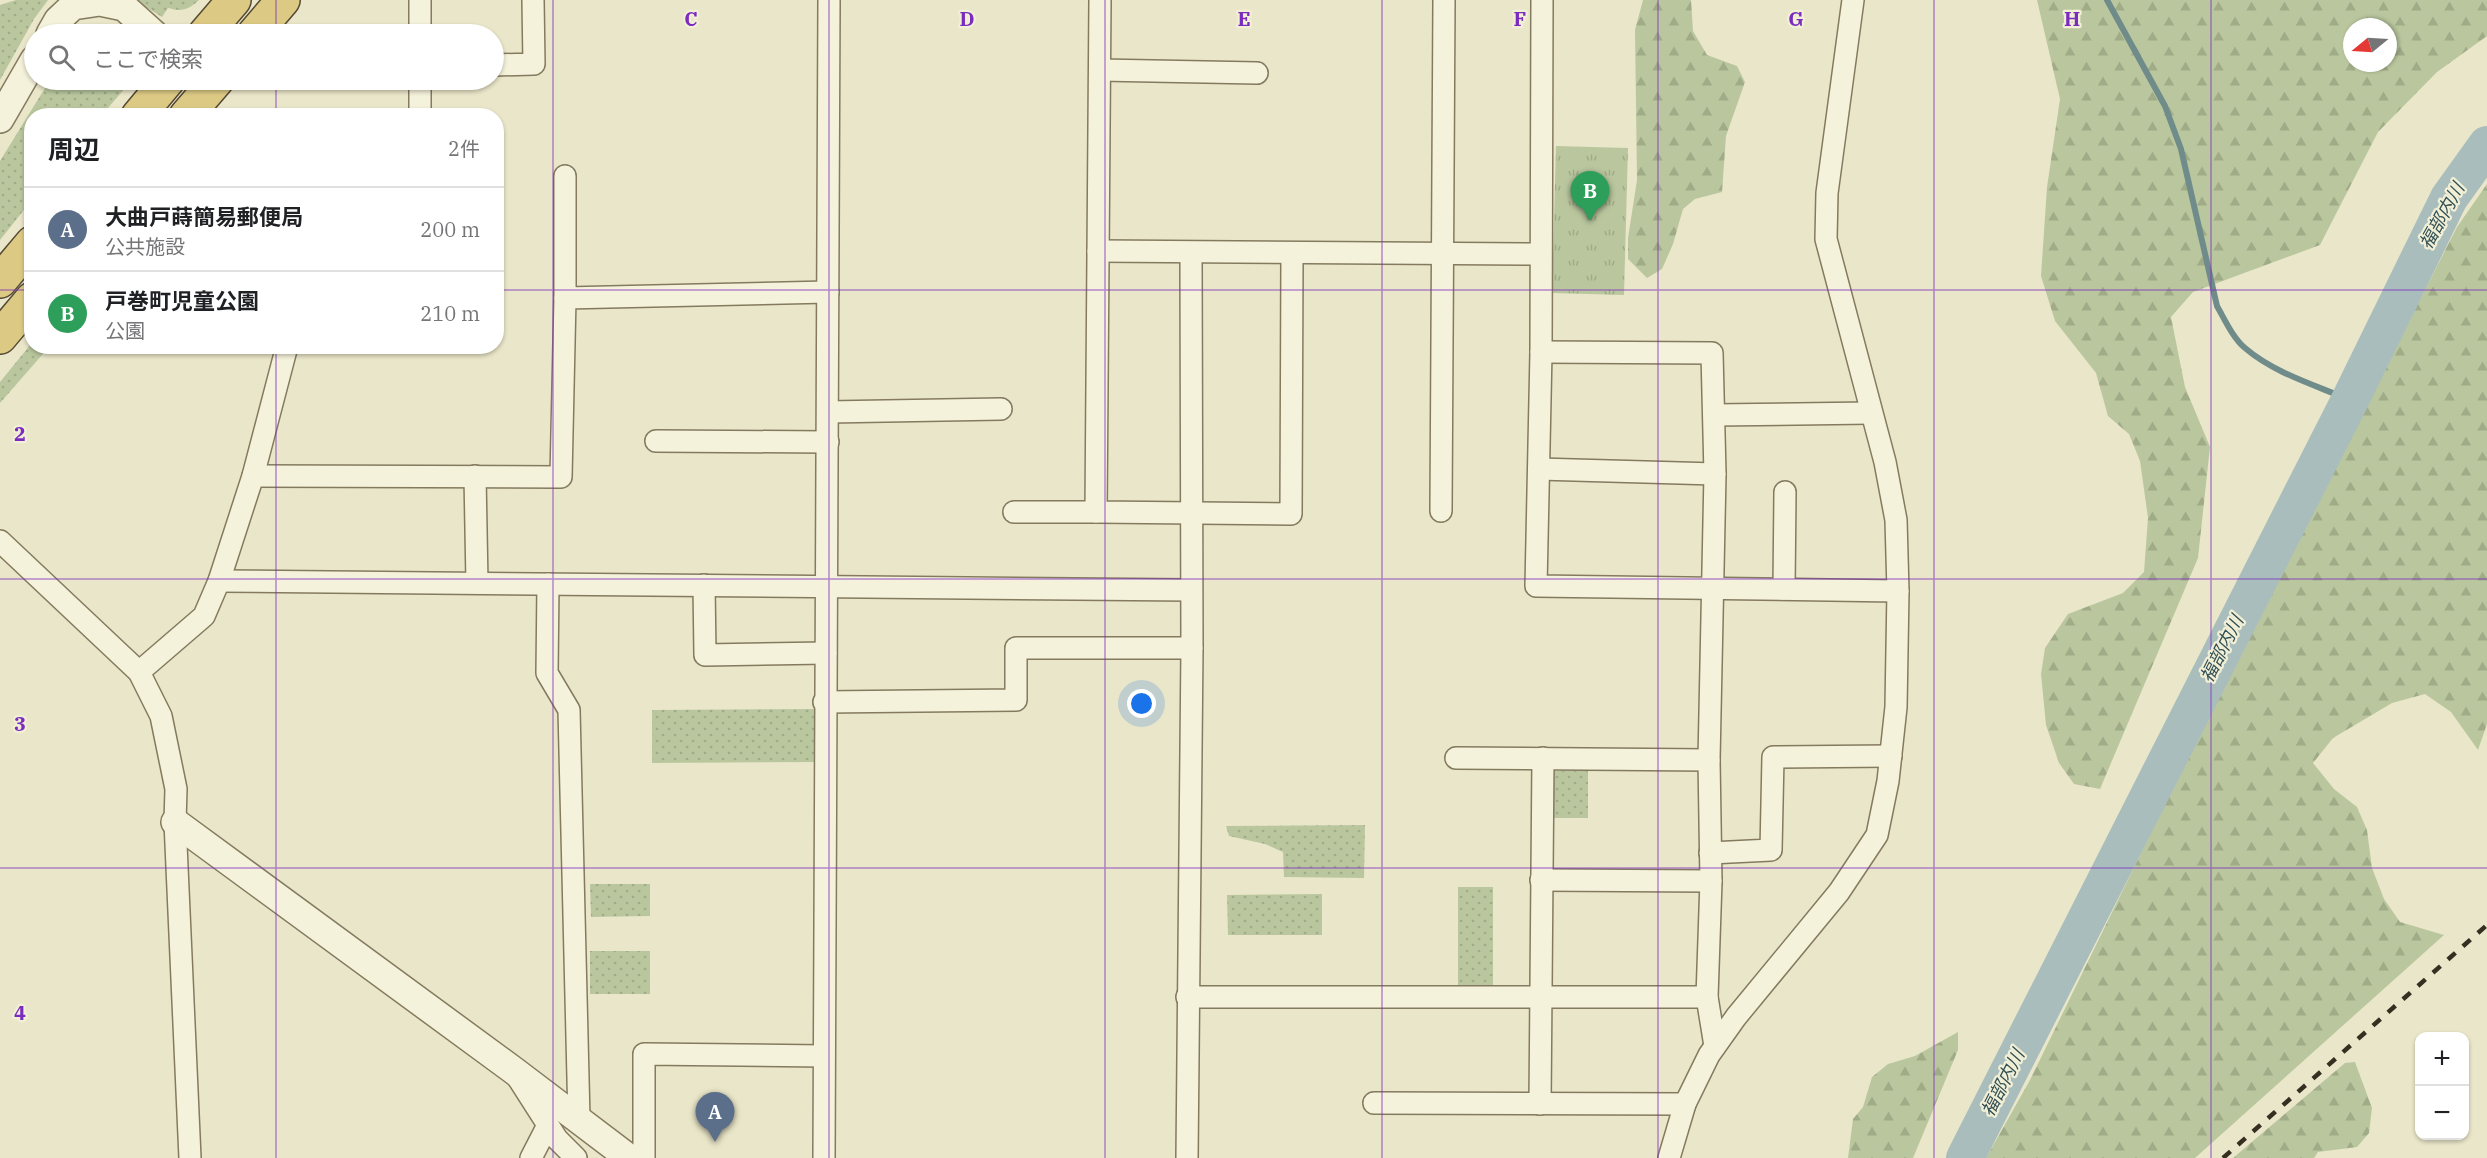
<!DOCTYPE html>
<html lang="ja">
<head>
<meta charset="utf-8">
<style>
	:root { --surface:#fff; --page:#f2f2f2; --text:#202124; --muted:#757577; --line:#e0e0e0; --accent:#8c4636 }
	body { margin:0; font-family:"IBM Plex Serif","Noto Sans JP",serif; background:var(--page); color:var(--text) }
	.controls { position:absolute; right:18px; bottom:18px; display:grid; overflow:hidden; border-radius:12px; box-shadow:0 2px 4px #0004 }
	.controls button { width:54px; height:54px; display:grid; place-items:center; padding:0; border:0; border-bottom:2px solid var(--line); background:var(--surface); color:var(--text); font:30px sans-serif }
	.compass { position:absolute; left:2343px; top:18px; width:54px; height:54px; border-radius:50%; background:var(--surface); box-shadow:0 2px 4px #0004; rotate:252deg }
	.you { position:absolute; left:1142px; top:704px; width:21px; height:21px; margin:-15px; border:4px solid #fff; border-radius:50%; background:#1a73e8; box-shadow:0 0 0 9px #1a73e833 }
	.badge { display:grid; place-items:center; width:39px; height:39px; border-radius:50%; background:var(--accent); color:#fff; font-size:20px; font-weight:700 }
	.pin { position:absolute; translate:-50% -50px; filter:drop-shadow(0 2px 3px #0008) }
	.pin::after { content:''; position:absolute; top:32px; width:21px; height:18px; background:inherit; clip-path:polygon(0 0,100% 0,50% 100%) }
	.list { margin:0; padding:0; list-style:none }
	h2 { display:flex; justify-content:space-between; align-items:center; height:78px; margin:0; padding:0 24px; font-size:26px }
	h2 small { font-size:20px; font-weight:400; color:var(--muted) }
	.list li { display:grid; grid-template-columns:39px 1fr auto; gap:18px; align-items:center; box-sizing:border-box; height:84px; padding:0 24px; border-top:2px solid var(--line) }
	.list b { display:block; font-size:22px; white-space:nowrap }
	.list p { margin:0; font-size:20px; white-space:nowrap; color:var(--muted) }
	.list em { font-size:20px; font-style:normal; color:var(--muted) }
	.icon { flex:none; width:33px; height:33px; fill:none; stroke:currentColor; stroke-width:2; stroke-linecap:round; stroke-linejoin:round }
	.map { position:relative; flex:none; width:2487px; height:1158px; overflow:hidden }
	.search { position:absolute; background:var(--surface); box-shadow:0 2px 4px #0004; left:24px; top:24px; width:480px; height:66px; display:flex; align-items:center; gap:15px; box-sizing:border-box; padding:0 21px; border-radius:33px; color:var(--muted); font-size:22px }
	.panel { position:absolute; background:var(--surface); box-shadow:0 2px 4px #0004; left:24px; top:108px; width:480px; height:246px; border-radius:24px }
	.map>svg:first-child { display:block }
	.grass { fill:url(#grass-dots) }
	.forest { fill:url(#forest-firs); fill-rule:evenodd }
	.park { fill:url(#park-tufts) }
	.lines { fill:none; stroke-linecap:round; stroke-linejoin:round }
	.stream { stroke:#708c8a; stroke-width:6 }
	.river { stroke:#a9bebc; stroke-width:38 }
	.minor-casing { stroke:#847a5f; stroke-width:24 }
	.tertiary-casing { stroke:#847a5f; stroke-width:30 }
	.trunk-casing { stroke:#534833; stroke-width:36 }
	.minor { stroke:#f5f2db; stroke-width:21 }
	.tertiary { stroke:#f5f2db; stroke-width:27 }
	.trunk { stroke:#dcca84; stroke-width:33 }
	.rail { stroke:#362f21; stroke-width:4.5; stroke-dasharray:10 10; stroke-linecap:butt }
	.grid { fill:none; stroke:#7b2cbf; stroke-width:1.5; stroke-opacity:0.55 }
	.labels { text-anchor:middle; stroke-width:4.5; stroke-linejoin:round; paint-order:stroke }
	.water-label { font-size:18px; font-style:italic; fill:#325054; stroke:#f2efd7 }
	.grid-label { font-size:20px; text-anchor:middle; font-weight:bold; fill:#7b2cbf; stroke:#f2efd7; stroke-width:4.5; stroke-linejoin:round; paint-order:stroke }
</style>
</head>
<body>
<div class="map">
<svg width="2487" height="1158" viewBox="0 0 2487 1158">
	<defs>
		<pattern id="grass-dots" width="8" height="8" patternUnits="userSpaceOnUse" patternTransform="scale(1.5)"><rect width="8" height="8" fill="#bac79e"/><path d="M2 2h.1M6 6h.1" fill="none" stroke="#a0ab88" stroke-width="1.8" stroke-linecap="round"/></pattern>
		<pattern id="forest-firs" width="22" height="20" patternUnits="userSpaceOnUse" patternTransform="scale(1.5)"><rect width="22" height="20" fill="#bac79e"/><path d="M5 1l3.5 6h-7zM16 11l3.5 6h-7z" fill="#a0ab88"/></pattern>
		<pattern id="park-tufts" width="24" height="20" patternUnits="userSpaceOnUse" patternTransform="scale(1.5)"><rect width="24" height="20" fill="#bac79e"/><path d="M3 7l-1-3M5 7V3M7 7l1-3M15 17l-1-3M17 17v-4M19 17l1-3" fill="none" stroke="#a0ab88"/></pattern>
	</defs>
	<rect width="100%" height="100%" fill="#eae6c9"/>
	<g class="grass">
		<polygon points="16,0 48,0 34,19 0,80 0,5"/>
		<path d="M135 0H199C188 10 182 12 168 8L162 17Z"/>
		<polygon points="50,80 132,80 102,115 32,116 31,201 0,240 0,161"/>
		<polygon points="31,344 32,346 49,347 0,403 0,382"/>
		<polygon points="818,709 819,762 652,763 652,710"/>
		<rect x="1550" y="771" width="38" height="47"/>
		<polygon points="1365,825 1364,878 1284,877 1283,852 1265,844 1229,836 1226,826"/>
		<polygon points="590,884 650,884 650,916 591,917"/>
		<rect x="1458" y="887" width="35" height="101"/>
		<polygon points="1322,894 1322,935 1228,935 1227,895"/>
		<rect x="590" y="951" width="60" height="43"/>
	</g>
	<g class="forest">
		<polygon points="1643,0 1691,0 1693,31 1707,55 1737,66 1745,82 1726,136 1722,192 1695,199 1683,209 1673,244 1662,269 1647,278 1628,259 1628,238 1637,180 1635,30"/>
		<path d="M2037 0H2487V36L2437 72 2378 132 2320 245 2193 292 2171 317 2185 387 2210 447 2198 558 2100 789 2074 784 2059 763 2046 725 2041 674 2045 648 2068 614 2123 593 2144 572 2148 518 2140 461 2129 434 2108 416 2096 373 2055 321 2041 276 2047 187 2060 99ZM2352 27H2388V63H2352Z"/>
		<polygon points="2487,184 2487,724 2478,750 2451,712 2425,694 2392,703 2333,738 2313,763 2334,789 2357,807 2367,830 2372,868 2384,899 2400,922 2444,935 2195,1158 1986,1158 2030,1080 2207,718 2457,227"/>
		<polygon points="1958,1032 1958,1050 1913,1158 1848,1158 1853,1119 1863,1107 1872,1077 1888,1064 1915,1056"/>
		<polygon points="2355,1062 2372,1108 2369,1133 2357,1147 2318,1152 2314,1158 2233,1158 2345,1063"/>
	</g>
	<polygon class="park" points="1556,146 1628,148 1624,295 1552,293"/>
	<g class="lines">
		<path class="stream" d="M2107 0 2165 106 2181 149 2217 306C2225 320 2233 338 2245 348 2274 373 2315 385 2350 400"/>
		<polyline class="river" points="1965,1158 2350,400 2449,198 2487,145"/>
		<defs>
			<g id="minor">
				<polyline points="1100,0 1096,512 1291,514 1292,254"/>
				<polyline points="1542,0 1541,352 1536,586 1898,591"/>
				<polyline points="420,34 420,0"/>
				<polyline points="494,65 534,64 533,0"/>
				<polyline points="1100,70 1257,73"/>
				<polyline points="420,80 420,116"/>
				<polyline points="565,176 565,298 828,292"/>
				<polyline points="1098,251 1540,254"/>
				<polyline points="1541,352 1712,353 1715,474 1709,760 1711,881 1707,997 1715,1046"/>
				<polyline points="828,412 1001,409"/>
				<polyline points="1714,415 1871,413"/>
				<polyline points="656,441 828,442"/>
				<polyline points="1539,469 1715,474"/>
				<polyline points="253,476 561,477 565,298"/>
				<polyline points="475,476 477,583"/>
				<polyline points="1441,511 1444,0"/>
				<polyline points="1014,512 1096,512"/>
				<polyline points="0,541 139,672 161,716 176,789 175,822 190,1158"/>
				<polyline points="219,581 1191,590"/>
				<polyline points="548,584 547,673 569,710 579,1119"/>
				<polyline points="704,585 705,655 826,653"/>
				<polyline points="1784,589 1785,492"/>
				<polyline points="139,672 204,616 219,581 253,476 287,346"/>
				<polyline points="824,702 1016,700 1016,648 1192,648"/>
				<polyline points="1456,758 1709,760"/>
				<polyline points="1710,853 1771,850 1773,757 1891,756"/>
				<polyline points="1541,880 1711,881"/>
				<polyline points="1187,997 1707,997"/>
				<polyline points="518,1078 557,1139 576,1158"/>
				<polyline points="1374,1103 1685,1104"/>
				<polyline points="1540,1104 1543,758"/>
				<polyline points="531,1158 548,1125"/>
				<polyline points="644,1158 644,1054 824,1056"/>
				<polyline points="824,1158 829,0"/>
				<polyline points="1187,1158 1192,648 1191,253"/>
				<polyline points="1669,1158 1685,1104 1709,1055 1736,1017 1839,892 1877,835 1888,781 1896,707 1898,591 1896,520 1885,462 1826,239 1827,193 1853,0"/>
			</g>
			<g id="tertiary">
				<polyline points="50,34 58,20 73,6 100,2 124,7 154,34"/>
				<polyline points="0,119 34,60"/>
				<polyline points="175,822 513,1070 629,1158"/>
			</g>
			<g id="trunk">
				<polyline points="205,34 234,0"/>
				<polyline points="254,34 283,0"/>
				<polyline points="138,116 168,80"/>
				<polyline points="186,116 217,80"/>
				<polyline points="0,281 32,243"/>
				<polyline points="0,337 32,299"/>
			</g>
		</defs>
		<use href="#minor" class="minor-casing"/>
		<use href="#tertiary" class="tertiary-casing"/>
		<use href="#trunk" class="trunk-casing"/>
		<use href="#minor" class="minor"/>
		<use href="#tertiary" class="tertiary"/>
		<use href="#trunk" class="trunk"/>
		<polyline class="rail" points="2223,1158 2487,925"/>
	</g>
	<path class="grid" d="M276 0V34M553 0V1158M829 0V1158M1105 0V1158M1382 0V1158M1658 0V1158M1934 0V1158M2211 0V1158M276 80V116M0 290H32M496 290H2487M276 346V1158M0 579H2487M0 868H2487"/>
	<g class="labels">
		<g class="water-label">
			<text transform="translate(2442 216) rotate(-61)" y="6">福部内川</text>
			<text transform="translate(2222 649) rotate(-63)" y="6">福部内川</text>
			<text transform="translate(2003 1083) rotate(-63)" y="6">福部内川</text>
		</g>
	</g>
	<g class="grid-label">
		<text x="691" y="26">C</text>
		<text x="967" y="26">D</text>
		<text x="1244" y="26">E</text>
		<text x="1520" y="26">F</text>
		<text x="1796" y="26">G</text>
		<text x="2072" y="26">H</text>
		<text x="20" y="441">2</text>
		<text x="20" y="731">3</text>
		<text x="20" y="1020">4</text>
	</g>
</svg>
<div class="controls">
<button>+</button>
<button>−</button>
</div>
<svg class="compass" viewBox="-18 -18 36 36"><path d="M0-13l5 13h-10z" fill="#e53935"/><path d="M0 13l5-13h-10z" fill="#757577"/></svg>
<div class="you"></div>
<div class="pin badge" style="left:715px;top:1142px;background:#5c6f8a">A</div>
<div class="pin badge" style="left:1590px;top:221px;background:#2e9e5b">B</div>
<div class="search"><svg class="icon" aria-label="search" viewBox="0 0 24 24"><circle cx="10" cy="10" r="6"/><path d="M15 15l6 6"/></svg>ここで検索</div>
<section class="panel">
<h2>周辺<small>2件</small></h2>
<ul class="list">
<li><span class="badge" style="background:#5c6f8a">A</span><div><b>大曲戸蒔簡易郵便局</b><p>公共施設</p></div><em>200 m</em></li>
<li><span class="badge" style="background:#2e9e5b">B</span><div><b>戸巻町児童公園</b><p>公園</p></div><em>210 m</em></li>
</ul>
</section>
</div>
</body>
</html>
